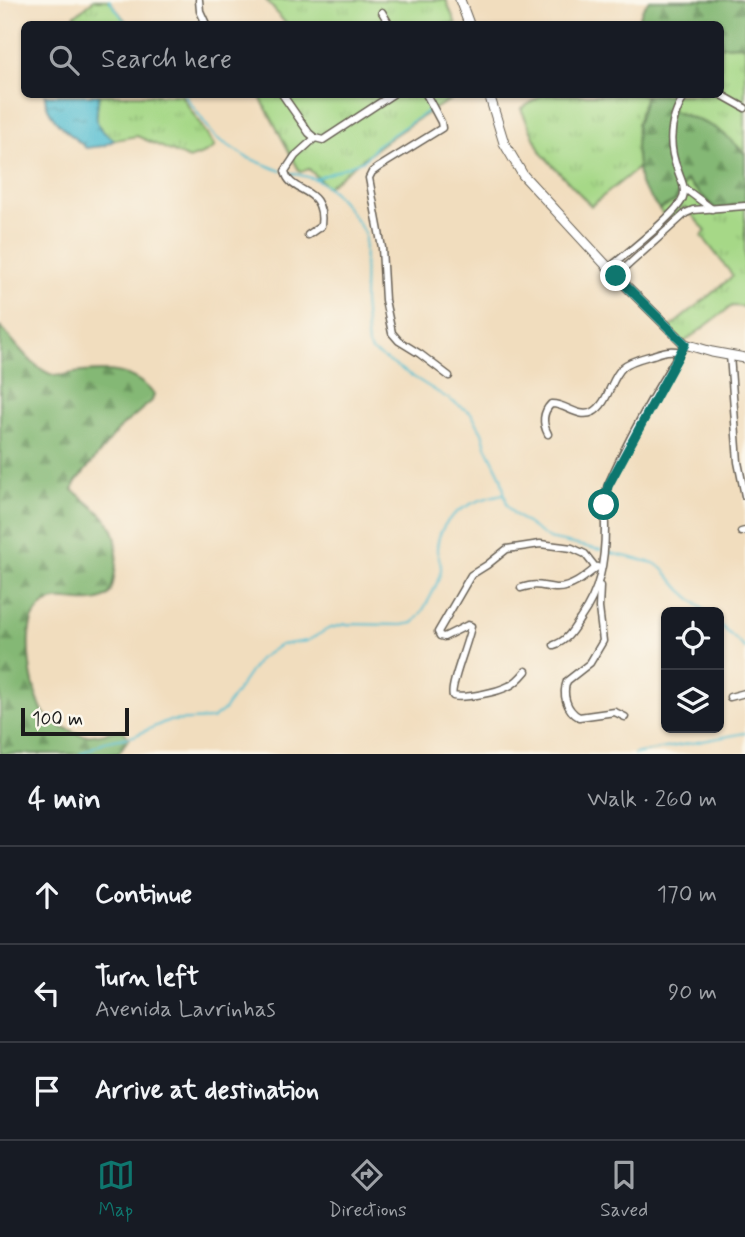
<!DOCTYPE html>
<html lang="en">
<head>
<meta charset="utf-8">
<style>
	:root { --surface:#171b24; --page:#242831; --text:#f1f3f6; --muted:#9ea1a6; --line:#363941; --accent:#0f766e }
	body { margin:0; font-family:Mynerve,sans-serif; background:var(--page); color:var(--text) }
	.controls { position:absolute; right:21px; bottom:21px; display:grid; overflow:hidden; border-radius:10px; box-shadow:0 2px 5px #0004 }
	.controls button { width:63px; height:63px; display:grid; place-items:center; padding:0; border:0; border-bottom:2px solid var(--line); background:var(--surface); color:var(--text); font:35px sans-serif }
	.scale { position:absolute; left:21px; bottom:18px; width:108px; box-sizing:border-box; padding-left:7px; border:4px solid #1c1c1c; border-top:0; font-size:19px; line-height:24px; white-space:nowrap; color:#1c1c1c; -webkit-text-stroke:5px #fbf7ec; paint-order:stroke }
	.stop { position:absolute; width:21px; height:21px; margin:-16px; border:5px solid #0f766e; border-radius:50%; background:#fff }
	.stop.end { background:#0f766e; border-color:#fff; box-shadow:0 2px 7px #0008 }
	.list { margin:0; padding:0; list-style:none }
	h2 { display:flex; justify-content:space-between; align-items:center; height:91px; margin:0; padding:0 28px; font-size:30px }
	h2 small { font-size:23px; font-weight:400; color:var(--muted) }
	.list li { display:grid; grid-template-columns:46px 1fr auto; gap:21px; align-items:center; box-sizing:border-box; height:98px; padding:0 28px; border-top:2px solid var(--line) }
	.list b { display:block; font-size:26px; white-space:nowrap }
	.list p { margin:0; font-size:23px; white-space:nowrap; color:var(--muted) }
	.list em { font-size:23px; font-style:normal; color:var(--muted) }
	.icon { flex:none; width:38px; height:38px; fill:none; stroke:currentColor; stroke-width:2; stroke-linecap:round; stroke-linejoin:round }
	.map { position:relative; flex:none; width:745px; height:754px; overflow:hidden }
	.search { position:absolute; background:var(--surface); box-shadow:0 2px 5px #0004; left:21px; right:21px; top:21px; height:77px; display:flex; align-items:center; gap:18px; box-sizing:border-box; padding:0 24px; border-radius:10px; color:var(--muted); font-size:26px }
	.sheet { height:385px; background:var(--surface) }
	nav { display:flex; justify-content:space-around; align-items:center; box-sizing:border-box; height:98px; border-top:2px solid var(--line); background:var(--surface); font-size:19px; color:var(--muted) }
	nav a { display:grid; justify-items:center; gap:4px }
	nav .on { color:var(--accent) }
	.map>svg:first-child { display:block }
	.grass { fill:url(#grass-tufts); stroke:#617a52; stroke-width:2 }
	.forest { fill:url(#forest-firs); stroke:#506a48; stroke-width:2 }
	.water { fill:url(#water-ripples); stroke:#386c76; stroke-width:2 }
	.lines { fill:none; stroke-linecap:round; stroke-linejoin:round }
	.stream { stroke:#53bdd0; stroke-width:2 }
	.street-casing { stroke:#676055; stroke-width:9 }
	.secondary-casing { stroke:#676055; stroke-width:11 }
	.street { stroke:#fff; stroke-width:6 }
	.secondary { stroke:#fff; stroke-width:9 }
	.route { stroke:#0f766e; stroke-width:9 }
</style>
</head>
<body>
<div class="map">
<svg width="745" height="754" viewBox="0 0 745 754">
	<defs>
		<pattern id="grass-tufts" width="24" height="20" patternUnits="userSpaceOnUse" patternTransform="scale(1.75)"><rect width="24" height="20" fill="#a6d887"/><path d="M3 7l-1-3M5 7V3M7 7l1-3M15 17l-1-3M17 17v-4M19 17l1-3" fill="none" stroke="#8eb974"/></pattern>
		<pattern id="forest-firs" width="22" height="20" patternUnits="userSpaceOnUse" patternTransform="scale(1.75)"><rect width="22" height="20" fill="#84b874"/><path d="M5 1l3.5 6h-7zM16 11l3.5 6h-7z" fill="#6b955e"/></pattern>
		<pattern id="water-ripples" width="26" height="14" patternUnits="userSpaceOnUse" patternTransform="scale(1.75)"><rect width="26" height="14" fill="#53bdd0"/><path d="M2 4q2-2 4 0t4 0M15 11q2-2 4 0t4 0" fill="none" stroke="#4499a8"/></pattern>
	</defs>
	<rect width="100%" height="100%" fill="#fbf7ec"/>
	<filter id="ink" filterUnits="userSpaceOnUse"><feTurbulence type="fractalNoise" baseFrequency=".0143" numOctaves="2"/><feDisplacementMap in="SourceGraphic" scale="14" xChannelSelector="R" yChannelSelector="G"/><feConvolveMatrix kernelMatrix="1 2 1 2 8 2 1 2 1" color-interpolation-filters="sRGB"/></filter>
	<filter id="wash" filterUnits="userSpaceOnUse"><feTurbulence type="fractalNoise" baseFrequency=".00686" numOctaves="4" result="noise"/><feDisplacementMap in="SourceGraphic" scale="28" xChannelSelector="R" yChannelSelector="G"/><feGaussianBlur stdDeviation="1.57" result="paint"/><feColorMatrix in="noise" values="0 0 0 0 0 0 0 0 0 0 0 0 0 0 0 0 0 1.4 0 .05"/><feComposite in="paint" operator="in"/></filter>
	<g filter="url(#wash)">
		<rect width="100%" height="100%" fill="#f1ddbe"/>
		<g class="grass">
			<polygon points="94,0 109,0 128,24 73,24 74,16"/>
			<polygon points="266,0 446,0 456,24 286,24"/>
			<path d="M740 45 745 47V154C718 125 709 124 672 111L671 95 720 94 721 46Z"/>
			<path d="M99 95H181L215 147 205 153 189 159 137 136 115 140C91 126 95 118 99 95Z"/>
			<path d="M259 95H459C411 120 369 153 327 187L309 169 300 172Z"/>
			<polygon points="543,95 646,95 637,125 638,168 591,206 541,153 521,109"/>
			<polygon points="686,180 716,209 745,203 745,307 732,306 683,343 668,329 733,276 702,236 706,231 687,209 683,208 673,217 664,216 659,209 675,201"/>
		</g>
		<g class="forest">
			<polygon points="649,0 745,0 745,47 740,45 721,46 720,24 637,24 643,8"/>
			<path d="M671 94 672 111C709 124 718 125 745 154V203L716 209 686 180 675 201 659 209 640 184 636 148 637 125 646 95Z"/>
			<path d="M0 327C16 342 30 367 53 375 59 377 68 374 74 373 107 369 131 368 154 394L152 401 120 428 75 483 73 490C109 521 124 525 114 578 112 588 112 595 102 599 78 608 52 586 34 616 22 636 32 702 48 718 51 722 76 733 81 735 94 738 110 730 123 730L129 738 118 754H0Z"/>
		</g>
		<path class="water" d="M45 95H99C96 119 91 126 115 140L103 146 86 148C71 134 45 118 45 95Z"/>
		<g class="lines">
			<g class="stream">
				<polyline points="109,0 127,24"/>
				<polyline points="184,94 215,137 246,157 281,171"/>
				<path d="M287 172C296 174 306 176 315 179 335 188 354 216 365 234L364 302 368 346 372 351 471 413 482 432 486 446 501 477 507 505 514 514 549 539 601 550"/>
				<polyline points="315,179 364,160 377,145 428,111"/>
				<polyline points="606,552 654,563 663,569 681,590 706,612"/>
				<polyline points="719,624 745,648"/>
				<path d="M80 754 104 742 134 736 167 721 212 719 224 710 259 659 280 645 307 641 328 629 345 624 402 625 413 623C423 613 439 583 441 570 442 562 437 556 437 549 439 513 473 500 503 494"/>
				<polyline points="634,754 745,733"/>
			</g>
		</g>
	</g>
	<g filter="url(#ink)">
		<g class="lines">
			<defs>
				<g id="street">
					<polyline points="199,0 200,11 206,24"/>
					<polyline points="382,12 389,24"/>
					<polyline points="282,94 309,133 315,138 323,140 393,94"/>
					<polyline points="426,94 441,122 442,128 379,167 372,172 369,178 382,248 385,300 392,333 399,341 420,354 449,376"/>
					<polyline points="720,94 745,108"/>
					<polyline points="684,188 712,209"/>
					<path d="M308 235 321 226C326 184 290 196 285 171L295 156 315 138"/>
					<path d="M609 268C623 256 680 212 683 197 686 188 681 180 678 171 667 144 669 119 686 94"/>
					<polyline points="616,276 686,213 693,210 745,206"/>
					<polyline points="730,355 738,462 745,496"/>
					<path d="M548 434C542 423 543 412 551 404 565 403 578 419 593 412 609 403 610 379 623 367 631 360 643 358 653 355 662 352 670 349 680 352"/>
					<polyline points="741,532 745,531"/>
					<path d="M600 586 599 608 603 641 590 663 567 681C562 694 566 710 579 717L615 712 625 717"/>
					<path d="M521 588C537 583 540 586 555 588 571 589 585 577 597 567"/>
					<path d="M554 645C567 641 573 630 580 619 600 591 605 562 605 528 605 514 603 499 608 485 629 437 657 388 685 344"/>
					<path d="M526 671C521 677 516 683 509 686 498 692 464 699 453 696 449 687 469 641 471 626L468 625 444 637 440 636 438 632 471 575 487 565 507 549 540 544 572 548 585 554 596 568"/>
					<polyline points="730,697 745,693"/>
				</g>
				<g id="secondary">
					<polyline points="460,0 469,24"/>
					<polyline points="489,94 504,143 523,175 616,276 685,344 712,352 745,358"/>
				</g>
			</defs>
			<use href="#street" class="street-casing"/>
			<use href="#secondary" class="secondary-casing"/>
			<use href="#street" class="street"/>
			<use href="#secondary" class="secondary"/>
		</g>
	</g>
	<g class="lines" filter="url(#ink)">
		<polyline class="route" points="604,505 608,486 685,344 616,276"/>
	</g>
</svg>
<div class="controls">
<button><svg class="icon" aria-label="locate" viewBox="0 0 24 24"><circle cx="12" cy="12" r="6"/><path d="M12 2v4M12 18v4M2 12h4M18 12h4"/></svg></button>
<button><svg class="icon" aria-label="layers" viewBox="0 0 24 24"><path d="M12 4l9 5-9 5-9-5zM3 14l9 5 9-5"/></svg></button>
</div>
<div class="scale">100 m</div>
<div class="stop" style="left:604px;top:505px"></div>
<div class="stop end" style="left:616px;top:276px"></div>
<div class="search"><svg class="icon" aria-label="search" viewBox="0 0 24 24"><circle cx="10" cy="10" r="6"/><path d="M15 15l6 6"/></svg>Search here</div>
</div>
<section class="sheet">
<h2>4 min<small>Walk · 260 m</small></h2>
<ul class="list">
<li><svg class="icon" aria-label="ahead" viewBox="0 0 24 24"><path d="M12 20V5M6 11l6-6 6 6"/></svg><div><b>Continue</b></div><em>170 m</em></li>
<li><svg class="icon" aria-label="left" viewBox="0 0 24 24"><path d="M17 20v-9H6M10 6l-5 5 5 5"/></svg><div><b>Turn left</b><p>Avenida Lavrinhas</p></div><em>90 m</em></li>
<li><svg class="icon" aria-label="arrive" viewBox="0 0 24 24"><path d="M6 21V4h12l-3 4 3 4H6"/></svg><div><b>Arrive at destination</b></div></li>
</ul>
</section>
<nav>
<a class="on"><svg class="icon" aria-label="map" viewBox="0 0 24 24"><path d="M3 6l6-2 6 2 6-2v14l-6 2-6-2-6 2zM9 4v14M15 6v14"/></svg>Map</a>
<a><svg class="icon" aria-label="directions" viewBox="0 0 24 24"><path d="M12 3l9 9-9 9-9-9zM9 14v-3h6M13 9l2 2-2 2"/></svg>Directions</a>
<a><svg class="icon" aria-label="saved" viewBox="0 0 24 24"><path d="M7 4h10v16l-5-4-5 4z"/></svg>Saved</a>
</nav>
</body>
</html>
